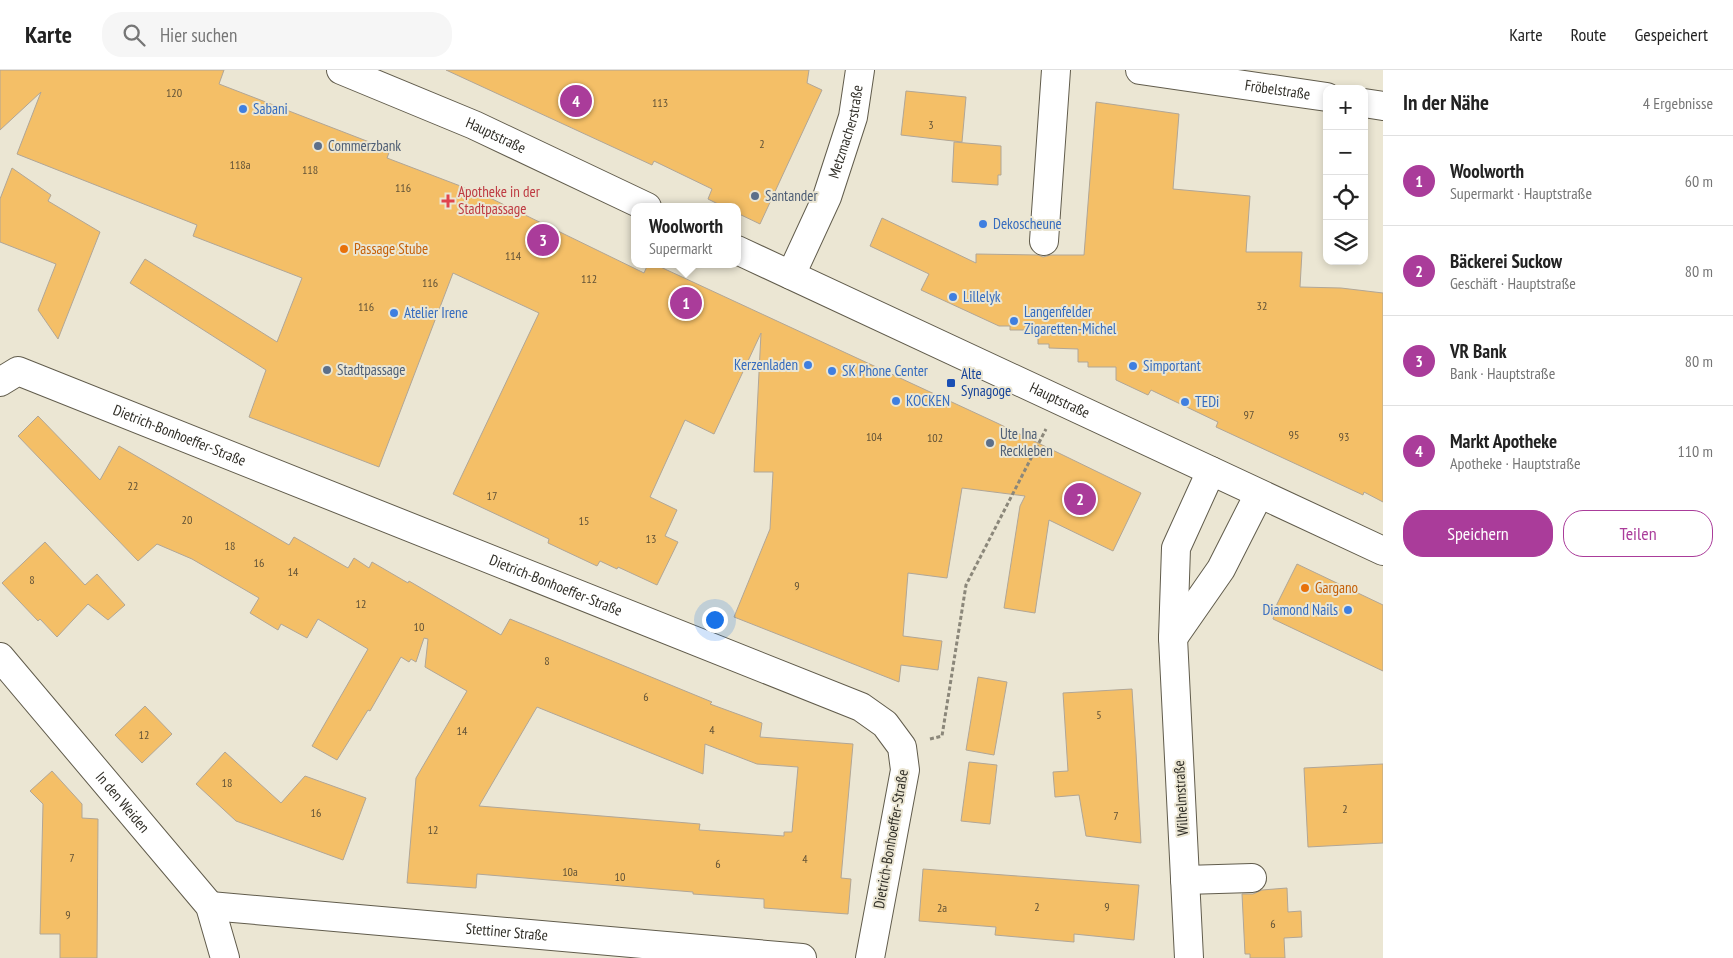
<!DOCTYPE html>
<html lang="de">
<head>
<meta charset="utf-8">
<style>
	:root { --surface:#fff; --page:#f6f6f6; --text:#222; --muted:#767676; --line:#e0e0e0; --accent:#aa3c9a }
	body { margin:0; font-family:"PT Sans Narrow",sans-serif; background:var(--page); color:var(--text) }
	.controls { position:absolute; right:15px; top:15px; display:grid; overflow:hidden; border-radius:10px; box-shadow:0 2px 8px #0003 }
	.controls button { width:45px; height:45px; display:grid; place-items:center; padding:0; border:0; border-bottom:1px solid var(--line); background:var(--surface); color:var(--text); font:25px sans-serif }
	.you { position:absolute; left:714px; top:549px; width:18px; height:18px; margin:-12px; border:4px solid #fff; border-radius:50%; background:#1a73e8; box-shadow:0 0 0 8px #1a73e833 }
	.badge { display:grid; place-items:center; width:32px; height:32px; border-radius:50%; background:var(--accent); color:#fff; font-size:16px; font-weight:700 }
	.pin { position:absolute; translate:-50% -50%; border:2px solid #fff; box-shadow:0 1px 5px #0006 }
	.popup { position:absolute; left:631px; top:133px; width:110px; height:65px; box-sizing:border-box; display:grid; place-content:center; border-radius:10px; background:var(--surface); filter:drop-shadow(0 1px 4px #0005); font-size:16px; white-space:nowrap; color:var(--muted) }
	.popup b { font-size:19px; color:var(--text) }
	.popup::after { content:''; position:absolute; left:50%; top:100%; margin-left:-10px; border:10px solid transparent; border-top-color:var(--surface) }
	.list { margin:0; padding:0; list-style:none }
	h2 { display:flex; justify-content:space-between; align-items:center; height:65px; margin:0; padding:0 20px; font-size:21px }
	h2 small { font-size:16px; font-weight:400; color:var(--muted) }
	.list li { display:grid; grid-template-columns:32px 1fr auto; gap:15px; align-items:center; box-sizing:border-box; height:90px; padding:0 20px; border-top:1px solid var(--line) }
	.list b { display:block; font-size:19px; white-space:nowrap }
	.list p { margin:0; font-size:16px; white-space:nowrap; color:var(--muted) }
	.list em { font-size:16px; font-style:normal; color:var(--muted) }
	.actions { display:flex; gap:10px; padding:15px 20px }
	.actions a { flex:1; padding:11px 0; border:1px solid var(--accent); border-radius:20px; text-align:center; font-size:18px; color:var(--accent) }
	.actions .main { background:var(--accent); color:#fff }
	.icon { flex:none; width:28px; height:28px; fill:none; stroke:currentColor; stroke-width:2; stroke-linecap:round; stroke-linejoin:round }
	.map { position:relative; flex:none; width:1383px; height:888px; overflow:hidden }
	header { display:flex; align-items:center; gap:30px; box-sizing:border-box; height:70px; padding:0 25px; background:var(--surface); border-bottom:1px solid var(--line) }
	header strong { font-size:24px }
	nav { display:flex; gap:28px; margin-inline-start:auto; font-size:18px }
	.search { width:350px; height:45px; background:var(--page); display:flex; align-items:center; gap:12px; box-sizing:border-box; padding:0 18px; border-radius:20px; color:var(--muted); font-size:19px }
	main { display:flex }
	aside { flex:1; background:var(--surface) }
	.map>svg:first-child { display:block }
	.building { fill:#f4bf67; stroke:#b1a696; fill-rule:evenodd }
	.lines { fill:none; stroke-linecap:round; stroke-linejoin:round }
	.minor-casing { stroke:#615c4c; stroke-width:30 }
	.path { stroke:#8b877a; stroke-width:3; stroke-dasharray:4 2.5; stroke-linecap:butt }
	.minor { stroke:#fff; stroke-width:28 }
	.shop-dot { fill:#3f7fe0; stroke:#ebe6d3; stroke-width:2 }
	.service-dot { fill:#5c6f8a; stroke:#ebe6d3; stroke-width:2 }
	.health-dot { fill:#e0444e; stroke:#ebe6d3; stroke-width:2 }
	.food-dot { fill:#e8710a; stroke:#ebe6d3; stroke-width:2 }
	.transit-dot { fill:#1a4fb4; stroke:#ebe6d3; stroke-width:2 }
	.labels { text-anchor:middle; stroke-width:4; stroke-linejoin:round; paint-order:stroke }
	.number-label { font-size:12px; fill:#615237 }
	.street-label { font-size:15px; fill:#302e27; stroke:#ebe6d3 }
	.shop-label { font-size:15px; fill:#366cbe; stroke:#ebe6d3; text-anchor:start }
	.service-label { font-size:15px; fill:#4e5e75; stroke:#ebe6d3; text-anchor:start }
	.health-label { font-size:15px; fill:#be3a42; stroke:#ebe6d3; text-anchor:start }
	.food-label { font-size:15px; fill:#c56008; stroke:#ebe6d3; text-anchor:start }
	.transit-label { font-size:15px; fill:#164399; stroke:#ebe6d3; text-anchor:start }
</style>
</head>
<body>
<header>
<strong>Karte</strong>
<div class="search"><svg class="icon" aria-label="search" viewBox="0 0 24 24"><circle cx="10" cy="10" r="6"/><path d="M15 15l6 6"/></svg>Hier suchen</div>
<nav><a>Karte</a><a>Route</a><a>Gespeichert</a></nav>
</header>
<main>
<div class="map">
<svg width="1383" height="888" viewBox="0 0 1383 888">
	<rect width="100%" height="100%" fill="#ebe6d3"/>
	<g class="building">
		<polygon points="0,0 224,0 219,14 390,80 387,88 484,125 644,203 648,194 654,194 997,353 1141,423 1113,481 1049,450 1035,543 1004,538 1020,436 1025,426 962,418 947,508 908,503 903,566 942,571 938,600 901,595 899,612 734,547 770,459 773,402 754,402 761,263 714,364 685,350 650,427 677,440 665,466 678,472 657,515 618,497 617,499 600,491 597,496 548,473 549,469 453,424 539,243 453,203 379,397 249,347 266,300 130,213 145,189 277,272 302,208 193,166 197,155 17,84 41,22 0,60"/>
		<polygon points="446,0 809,0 807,13 822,20 760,154 737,143 737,137 724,137 708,129 712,119 654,91 652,95"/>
		<polygon points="906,21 966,27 962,72 901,65"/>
		<polygon points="1096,32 1179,44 1173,119 1250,126 1246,182 1302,182 1300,217 1341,218 1383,223 1383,432 1364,422 1363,425 1216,357 1218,352 1151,320 1148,325 1116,310 1116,297 1088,297 1088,292 1078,292 1078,279 1049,278 1049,274 1038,274 1038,260 1010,260 1010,256 999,256 921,220 929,204 870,176 882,148 976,193 976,184 1038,185 1043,187 1051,185 1084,185"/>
		<polygon points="954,72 1001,76 1001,105 998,105 998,115 952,112"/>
		<polygon points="12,98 51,125 48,131 100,162 58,269 38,240 56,194 0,172 0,129"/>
		<path d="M38 346 100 410 119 376 289 475 294 467 348 498 354 488 369 498 372 492 408 513 409 511 501 565 510 549 712 632 710 634 762 653 760 667 853 674 841 808 851 809 848 844 764 838V829L693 824V822L477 804 476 818 407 813 416 708 467 621 425 597 428 569 424 568 416 592 411 589 409 592 401 587 370 641 368 640 337 690 312 676 368 579 318 549 307 568 281 554 278 560 250 543 259 528 192 489 157 474 138 491 18 366ZM537 637 703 704 705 674 757 694 798 697 792 762H784V766L699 760 700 754 479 736Z"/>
		<polygon points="45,472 85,515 97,504 125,535 108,550 88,534 57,567 40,549 38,551 2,513"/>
		<polygon points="1297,494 1383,535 1383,601 1273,549 1277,534"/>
		<polygon points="978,607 1007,612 994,685 966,680"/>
		<polygon points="1132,619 1136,682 1141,773 1086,766 1079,725 1055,727 1053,702 1068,701 1063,623"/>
		<polygon points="145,636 172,664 142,693 115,665"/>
		<polygon points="225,682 281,733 305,706 366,728 343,790 236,751 196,714"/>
		<polygon points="969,692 997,695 990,754 961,751"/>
		<polygon points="1383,694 1383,773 1308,777 1304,698"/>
		<polygon points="52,701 82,734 82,748 98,749 97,888 60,888 60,864 40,864 43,734 30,721"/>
		<polygon points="923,799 1139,815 1134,870 1074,864 1074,872 995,865 996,857 919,851"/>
		<polygon points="1287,818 1288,842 1301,841 1302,867 1284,868 1285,888 1250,888 1250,884 1245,884 1242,824 1253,824 1262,820"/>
	</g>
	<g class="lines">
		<defs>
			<g id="minor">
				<path id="s1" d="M341 0 474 55 647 137"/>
				<path id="s2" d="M1140 0 1327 27"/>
				<polyline points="1364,33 1383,36"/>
				<polyline points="1044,171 1056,0"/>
				<path id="s3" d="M737 180 1383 481"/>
				<path id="s4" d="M791 205 827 127 853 47 860 0"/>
				<path id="s5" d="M0 312 18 301 861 637 885 654 902 677 905 700 870 888"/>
				<polyline points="1173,568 1221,499 1259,424"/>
				<path id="s6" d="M0 587 210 836 225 888"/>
				<polyline points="1185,810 1252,808"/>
				<path id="s7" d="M210 836 802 888"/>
				<polyline points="1189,888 1173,568 1176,478 1211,401"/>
			</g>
		</defs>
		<use href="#minor" class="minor-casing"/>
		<polyline class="path" points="930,669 942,666 966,515 1046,359"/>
		<use href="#minor" class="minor"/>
	</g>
	<g class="shop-dot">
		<circle cx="243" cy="39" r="5"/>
		<circle cx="983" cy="154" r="5"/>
		<circle cx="953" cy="227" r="5"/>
		<circle cx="394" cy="243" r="5"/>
		<circle cx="1014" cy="251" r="5"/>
		<circle cx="808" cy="295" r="5"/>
		<circle cx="1133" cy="296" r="5"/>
		<circle cx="832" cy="301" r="5"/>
		<circle cx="896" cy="331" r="5"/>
		<circle cx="1185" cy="332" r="5"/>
		<circle cx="1348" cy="540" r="5"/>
	</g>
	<g class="service-dot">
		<circle cx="318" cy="76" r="5"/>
		<circle cx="755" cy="126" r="5"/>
		<circle cx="327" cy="300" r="5"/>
		<circle cx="990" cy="373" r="5"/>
	</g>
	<path class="health-dot" d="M445.5 123.5h5v5h5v5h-5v5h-5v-5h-5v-5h5z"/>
	<g class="food-dot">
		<circle cx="344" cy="179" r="5"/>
		<circle cx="1305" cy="518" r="5"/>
	</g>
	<rect class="transit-dot" x="946" y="308" width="10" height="10" rx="2.5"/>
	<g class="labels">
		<g class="number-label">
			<text x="174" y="27">120</text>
			<text x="660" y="37">113</text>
			<text x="931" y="59">3</text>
			<text x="762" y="78">2</text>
			<text x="240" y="99">118a</text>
			<text x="310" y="104">118</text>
			<text x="403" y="122">116</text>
			<text x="513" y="190">114</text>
			<text x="589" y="213">112</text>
			<text x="430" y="217">116</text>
			<text x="1262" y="240">32</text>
			<text x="366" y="241">116</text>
			<text x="1249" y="349">97</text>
			<text x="1294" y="369">95</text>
			<text x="874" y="371">104</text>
			<text x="1344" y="371">93</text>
			<text x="935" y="372">102</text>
			<text x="133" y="420">22</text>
			<text x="492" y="430">17</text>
			<text x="187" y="454">20</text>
			<text x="584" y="455">15</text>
			<text x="651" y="473">13</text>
			<text x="230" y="480">18</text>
			<text x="259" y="497">16</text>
			<text x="293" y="506">14</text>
			<text x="32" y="514">8</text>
			<text x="797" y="520">9</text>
			<text x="361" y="538">12</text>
			<text x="419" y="561">10</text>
			<text x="547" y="595">8</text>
			<text x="646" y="631">6</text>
			<text x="1099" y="649">5</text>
			<text x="712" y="664">4</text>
			<text x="462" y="665">14</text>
			<text x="144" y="669">12</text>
			<text x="227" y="717">18</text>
			<text x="1345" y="743">2</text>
			<text x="316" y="747">16</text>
			<text x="1116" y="750">7</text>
			<text x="433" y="764">12</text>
			<text x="72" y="792">7</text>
			<text x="805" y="793">4</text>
			<text x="718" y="798">6</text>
			<text x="570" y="806">10a</text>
			<text x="620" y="811">10</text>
			<text x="1037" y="841">2</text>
			<text x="1107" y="841">9</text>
			<text x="942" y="842">2a</text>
			<text x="68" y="849">9</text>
			<text x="1273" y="858">6</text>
		</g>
		<g class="street-label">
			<text dy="5" stroke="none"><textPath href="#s2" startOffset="139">Fröbelstraße</textPath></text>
			<text dy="5" stroke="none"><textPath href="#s4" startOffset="154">Metzmacherstraße</textPath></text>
			<text dy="5" stroke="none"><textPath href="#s1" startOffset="168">Hauptstraße</textPath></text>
			<text dy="5" stroke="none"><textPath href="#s3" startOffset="356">Hauptstraße</textPath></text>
			<text dy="5" stroke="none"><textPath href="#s5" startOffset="195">Dietrich-Bonhoeffer-Straße</textPath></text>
			<text dy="5" stroke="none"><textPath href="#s5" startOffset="600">Dietrich-Bonhoeffer-Straße</textPath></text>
			<text transform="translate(1181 728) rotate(-93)" y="5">Wilhelmstraße</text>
			<text dy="5" stroke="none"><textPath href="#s6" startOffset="190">In den Weiden</textPath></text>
			<text transform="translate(891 769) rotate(-80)" y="5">Dietrich-Bonhoeffer-Straße</text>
			<text dy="5" stroke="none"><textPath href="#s7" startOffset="298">Stettiner Straße</textPath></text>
		</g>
		<g class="shop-label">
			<text x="253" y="44">Sabani</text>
			<text x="993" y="159">Dekoscheune</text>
			<text x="963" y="232">Lillelyk</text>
			<text x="1024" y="247">Langenfelder<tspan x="1024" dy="17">Zigaretten-Michel</tspan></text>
			<text x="404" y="248">Atelier Irene</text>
			<text x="798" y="300" text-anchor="end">Kerzenladen</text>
			<text x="1143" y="301">Simportant</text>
			<text x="842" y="306">SK Phone Center</text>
			<text x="906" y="336">KOCKEN</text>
			<text x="1195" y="337">TEDi</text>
			<text x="1338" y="545" text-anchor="end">Diamond Nails</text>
		</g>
		<g class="service-label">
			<text x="328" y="81">Commerzbank</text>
			<text x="765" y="131">Santander</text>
			<text x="337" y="305">Stadtpassage</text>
			<text x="1000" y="369">Ute Ina<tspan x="1000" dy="17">Reckleben</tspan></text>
		</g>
		<g class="health-label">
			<text x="458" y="127">Apotheke in der<tspan x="458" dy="17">Stadtpassage</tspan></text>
		</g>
		<g class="food-label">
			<text x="354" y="184">Passage Stube</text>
			<text x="1315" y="523">Gargano</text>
		</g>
		<g class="transit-label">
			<text x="961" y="309">Alte<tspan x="961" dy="17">Synagoge</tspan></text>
		</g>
	</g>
</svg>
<div class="controls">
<button>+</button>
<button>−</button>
<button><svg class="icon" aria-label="locate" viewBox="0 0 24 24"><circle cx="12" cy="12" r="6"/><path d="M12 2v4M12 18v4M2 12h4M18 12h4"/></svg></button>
<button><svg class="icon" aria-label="layers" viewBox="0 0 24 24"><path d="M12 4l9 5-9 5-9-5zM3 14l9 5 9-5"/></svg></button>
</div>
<div class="you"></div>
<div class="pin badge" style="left:686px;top:233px">1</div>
<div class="popup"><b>Woolworth</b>Supermarkt</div>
<div class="pin badge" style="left:1080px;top:429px">2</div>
<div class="pin badge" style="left:543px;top:170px">3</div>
<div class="pin badge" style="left:576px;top:31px">4</div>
</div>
<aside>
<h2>In der Nähe<small>4 Ergebnisse</small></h2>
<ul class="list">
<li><span class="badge">1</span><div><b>Woolworth</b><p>Supermarkt · Hauptstraße</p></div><em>60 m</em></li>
<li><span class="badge">2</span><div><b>Bäckerei Suckow</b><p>Geschäft · Hauptstraße</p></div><em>80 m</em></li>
<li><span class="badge">3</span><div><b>VR Bank</b><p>Bank · Hauptstraße</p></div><em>80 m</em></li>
<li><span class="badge">4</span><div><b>Markt Apotheke</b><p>Apotheke · Hauptstraße</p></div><em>110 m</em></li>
</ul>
<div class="actions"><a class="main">Speichern</a><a>Teilen</a></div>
</aside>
</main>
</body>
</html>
